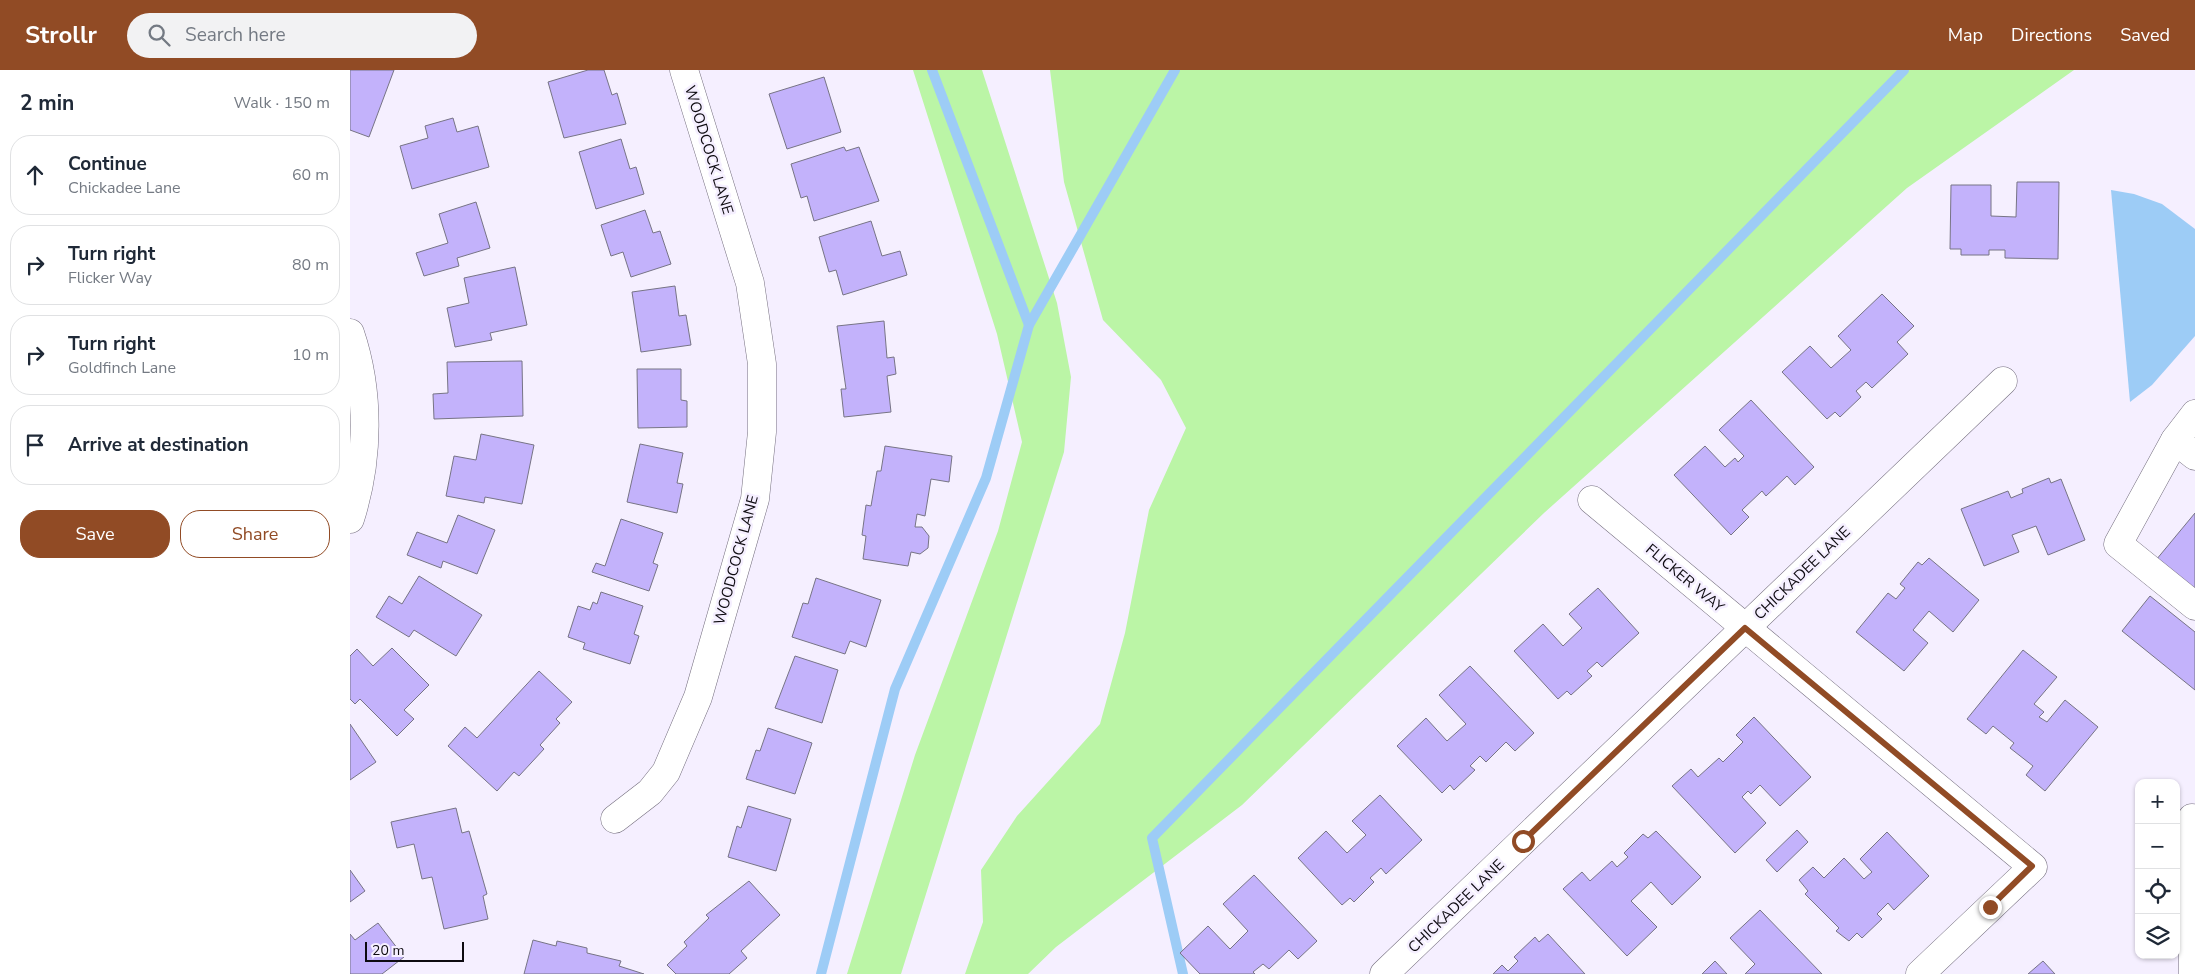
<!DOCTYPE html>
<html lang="en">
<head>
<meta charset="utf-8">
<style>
	:root { --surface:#fff; --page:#f2f2f3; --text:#1f2937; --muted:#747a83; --line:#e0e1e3; --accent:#914b25 }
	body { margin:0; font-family:"Nunito Sans",sans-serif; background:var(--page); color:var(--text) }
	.controls { position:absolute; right:15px; bottom:15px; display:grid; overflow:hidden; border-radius:10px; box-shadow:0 1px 4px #0004 }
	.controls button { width:45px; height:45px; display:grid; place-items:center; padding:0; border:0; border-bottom:1px solid var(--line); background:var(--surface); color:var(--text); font:25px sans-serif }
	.scale { position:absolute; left:15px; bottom:12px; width:99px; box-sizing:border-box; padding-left:5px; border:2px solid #0d0a10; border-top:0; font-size:14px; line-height:18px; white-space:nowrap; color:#0d0a10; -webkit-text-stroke:4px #f5efff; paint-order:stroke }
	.stop { position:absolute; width:15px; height:15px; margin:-11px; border:4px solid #914b25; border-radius:50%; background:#fff }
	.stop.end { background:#914b25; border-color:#fff; box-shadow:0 1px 5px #0008 }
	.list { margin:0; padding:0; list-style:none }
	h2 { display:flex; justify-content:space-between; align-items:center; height:65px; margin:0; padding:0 20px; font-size:21px }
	h2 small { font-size:16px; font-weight:400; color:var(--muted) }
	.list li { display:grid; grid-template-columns:32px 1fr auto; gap:15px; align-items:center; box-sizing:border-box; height:80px; margin:0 10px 10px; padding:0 10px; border:1px solid var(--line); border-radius:20px }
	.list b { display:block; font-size:19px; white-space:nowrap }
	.list p { margin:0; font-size:16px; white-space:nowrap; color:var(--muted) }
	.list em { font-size:16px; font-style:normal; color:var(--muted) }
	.actions { display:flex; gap:10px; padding:15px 20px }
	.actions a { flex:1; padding:11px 0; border:1px solid var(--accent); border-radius:20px; text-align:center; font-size:18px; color:var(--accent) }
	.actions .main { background:var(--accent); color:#fff }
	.icon { flex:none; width:28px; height:28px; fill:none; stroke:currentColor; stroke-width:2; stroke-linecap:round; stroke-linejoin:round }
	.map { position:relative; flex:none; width:1845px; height:904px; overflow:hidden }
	header { display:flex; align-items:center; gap:30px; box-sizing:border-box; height:70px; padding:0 25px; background:var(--accent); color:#fff }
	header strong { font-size:24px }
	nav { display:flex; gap:28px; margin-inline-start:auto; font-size:18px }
	.search { width:350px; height:45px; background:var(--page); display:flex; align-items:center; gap:12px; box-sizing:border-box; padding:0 18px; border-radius:28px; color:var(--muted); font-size:19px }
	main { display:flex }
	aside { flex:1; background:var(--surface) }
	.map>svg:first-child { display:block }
	.green { fill:#bbf5a6 }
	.water { fill:#9dccf6 }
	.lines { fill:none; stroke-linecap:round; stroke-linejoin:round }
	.stream { stroke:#9dccf6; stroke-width:10 }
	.building { fill:#c3b2fb; stroke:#777485 }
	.minor-casing { stroke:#746e7e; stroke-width:29 }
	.minor { stroke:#fff; stroke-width:28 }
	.route { stroke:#914b25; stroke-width:6 }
	.labels { text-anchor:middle; stroke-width:5; stroke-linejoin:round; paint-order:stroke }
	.street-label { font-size:15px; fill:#0d0a10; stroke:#f5efff }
</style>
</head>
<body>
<header>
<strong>Strollr</strong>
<div class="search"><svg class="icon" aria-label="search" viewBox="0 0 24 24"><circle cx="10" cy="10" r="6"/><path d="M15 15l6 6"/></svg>Search here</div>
<nav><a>Map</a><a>Directions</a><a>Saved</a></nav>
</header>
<main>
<aside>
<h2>2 min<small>Walk · 150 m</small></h2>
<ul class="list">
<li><svg class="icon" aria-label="ahead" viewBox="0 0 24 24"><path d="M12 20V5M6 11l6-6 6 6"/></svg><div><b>Continue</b><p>Chickadee Lane</p></div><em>60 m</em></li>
<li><svg class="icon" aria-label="right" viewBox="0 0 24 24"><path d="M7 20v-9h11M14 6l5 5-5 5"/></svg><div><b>Turn right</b><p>Flicker Way</p></div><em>80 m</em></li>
<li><svg class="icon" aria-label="right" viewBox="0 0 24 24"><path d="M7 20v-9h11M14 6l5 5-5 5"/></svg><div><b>Turn right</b><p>Goldfinch Lane</p></div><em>10 m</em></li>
<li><svg class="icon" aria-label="arrive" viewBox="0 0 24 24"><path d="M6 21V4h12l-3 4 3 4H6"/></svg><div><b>Arrive at destination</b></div></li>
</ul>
<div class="actions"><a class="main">Save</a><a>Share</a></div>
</aside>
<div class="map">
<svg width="1845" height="904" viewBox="0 0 1845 904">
	<rect width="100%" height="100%" fill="#f5efff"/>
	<g class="green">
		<polygon points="563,0 632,0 707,233 721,307 714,382 551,904 497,904 565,685 648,461 672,372 647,264"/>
		<polygon points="700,0 1724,0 1557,118 1194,443 892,735 706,877 678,904 615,904 633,852 631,800 667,746 750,654 775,563 799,440 836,358 811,310 753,250 714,112"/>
	</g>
	<polygon class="water" points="1761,120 1784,124 1812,134 1845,159 1845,266 1802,315 1780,332"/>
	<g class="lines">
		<g class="stream">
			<polyline points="582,0 679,255"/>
			<polyline points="471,904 545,619 636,408 679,255 825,0"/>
			<polyline points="833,904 802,768 1554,0"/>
		</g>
	</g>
	<g class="building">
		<polygon points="0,0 44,0 19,67 0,60"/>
		<polygon points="238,0 254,0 262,25 267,23 276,54 214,68 198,12"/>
		<polygon points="474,7 491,62 437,79 419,24"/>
		<polygon points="103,48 107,62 128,56 139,97 62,119 50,76 78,68 75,56"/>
		<polygon points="271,69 280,99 286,97 294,124 246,139 229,82"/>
		<polygon points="494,77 496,81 509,77 529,131 464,151 457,126 451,128 441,94"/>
		<polygon points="1667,112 1709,112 1708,189 1655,188 1655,180 1639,180 1639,185 1611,185 1611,179 1600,179 1601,115 1641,115 1641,146 1666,147"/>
		<polygon points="126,132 140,178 107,188 109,196 74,206 66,183 98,173 89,144"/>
		<polygon points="295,140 303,163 310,161 321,194 281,207 273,182 261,186 251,155"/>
		<polygon points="521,151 532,186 550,181 557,205 493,225 486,200 479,202 469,167"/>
		<polygon points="165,197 177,255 140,263 142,270 105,277 97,238 119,233 114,208"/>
		<polygon points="325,216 329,246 336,245 341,275 291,282 282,222"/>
		<polygon points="1532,224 1564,256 1547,272 1558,284 1522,318 1516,312 1506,321 1511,327 1490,347 1485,342 1477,349 1432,302 1460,276 1481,298 1501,280 1488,266"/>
		<polygon points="534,251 537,288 544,287 546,304 537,306 541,342 494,347 491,319 496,319 487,256"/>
		<polygon points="172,291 173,346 84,349 83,324 98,323 97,292"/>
		<polygon points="287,299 331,299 331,330 337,331 337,357 288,358"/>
		<polygon points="1401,330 1464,397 1445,415 1437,406 1416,426 1412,421 1392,440 1399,447 1381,465 1324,405 1355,376 1375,397 1385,388 1388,392 1394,386 1369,360"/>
		<polygon points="131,364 184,375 172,434 135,427 134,433 96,426 104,386 126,390"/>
		<polygon points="290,374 333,383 327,413 333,414 327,443 277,432"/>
		<polygon points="535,376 602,386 599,412 581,409 575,446 567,444 565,457 572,457 579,466 578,478 570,484 561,482 558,496 513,489 516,466 512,465 516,435 521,436 527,401 531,401"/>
		<polygon points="1699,408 1701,413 1711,409 1735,470 1698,485 1686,456 1662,465 1669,482 1634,496 1611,439 1658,421 1661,428 1673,423 1672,419"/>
		<polygon points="1845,443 1845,522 1806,490"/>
		<polygon points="108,445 145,460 127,504 93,491 91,498 57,485 67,462 97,473"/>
		<polygon points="271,449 313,463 303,493 308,495 299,521 242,502 246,493 255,496"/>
		<polygon points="1579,488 1629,530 1603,562 1579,541 1563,560 1578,573 1554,601 1506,562 1538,523 1546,529 1555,518 1550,514 1568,492 1572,495"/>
		<polygon points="69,506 132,545 106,586 64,560 59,567 26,547 39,526 52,534"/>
		<polygon points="466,508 531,530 516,577 500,571 495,584 442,567 453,533 458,534"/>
		<polygon points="1248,518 1289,563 1252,597 1247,592 1237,601 1242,606 1221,625 1217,621 1208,629 1164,581 1193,554 1213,576 1232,558 1219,544"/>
		<polygon points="251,522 293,536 284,564 289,566 280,594 233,579 235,573 218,567 228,536 240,540 243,532 247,534"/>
		<polygon points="1800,526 1845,562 1845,620 1772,561"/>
		<polygon points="42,578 79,615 54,640 64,649 47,666 10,629 5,634 0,629 0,586 7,579 23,596"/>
		<polygon points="1673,580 1707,607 1684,634 1694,642 1689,647 1697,652 1715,630 1748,657 1695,721 1676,705 1683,696 1660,678 1664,673 1643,656 1636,664 1617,649"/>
		<polygon points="445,586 488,600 472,653 425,638"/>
		<polygon points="1120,596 1184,663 1165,681 1156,672 1136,692 1130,686 1120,696 1125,700 1104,720 1100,715 1092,723 1047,676 1076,648 1097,671 1116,654 1089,625"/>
		<polygon points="189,601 222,632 206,649 210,653 190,675 194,679 169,706 164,702 147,721 98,676 115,657 127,668"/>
		<polygon points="1404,647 1461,707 1430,736 1410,715 1401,724 1398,721 1392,727 1416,753 1385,783 1322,716 1341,699 1348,707 1369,688 1373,692 1393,672 1386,665"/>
		<polygon points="0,654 26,692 0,710"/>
		<polygon points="418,658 462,673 445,724 396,709 406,680 410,681"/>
		<polygon points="1030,725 1072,770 1036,804 1031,798 1020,808 1024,812 1004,832 1000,828 992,835 948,788 976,761 997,783 1016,765 1002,751"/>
		<polygon points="398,736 441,749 426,801 378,787 387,756 391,758"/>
		<polygon points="106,738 112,763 119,761 137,824 133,826 138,849 94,859 82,807 72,809 64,774 47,778 41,752"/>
		<polygon points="1447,760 1458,772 1427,802 1416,790"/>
		<polygon points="1306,761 1351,807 1322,835 1301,812 1281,831 1307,857 1277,886 1213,819 1232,802 1240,811 1262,791 1267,797 1278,787 1274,783 1293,764 1298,768"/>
		<polygon points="1537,762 1579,806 1544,840 1538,833 1527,844 1532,849 1512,868 1507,863 1499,871 1486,861 1489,858 1455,824 1458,821 1449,810 1463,797 1474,808 1494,788 1514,809 1522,802 1510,789"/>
		<polygon points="0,800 15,821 0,832"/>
		<polygon points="904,805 967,871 948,889 939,880 919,899 913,894 903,902 905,904 850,904 830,883 858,856 880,879 898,861 873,834"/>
		<polygon points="399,811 430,845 391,881 397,888 379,904 326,904 317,895 337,876 334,872 359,848 356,845"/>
		<polygon points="1410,840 1472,904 1395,904 1405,894 1380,868"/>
		<polygon points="28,853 54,887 32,904 0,904 0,864 5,870"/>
		<polygon points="1198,864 1235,904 1143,904 1152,895 1158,901 1168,891 1164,887 1185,867 1189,872"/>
		<polygon points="183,870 206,876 207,871 237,878 237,883 271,891 269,896 294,904 174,904"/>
		<polygon points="1365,891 1377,904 1352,904"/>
		<polygon points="1693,891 1705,904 1678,904"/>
	</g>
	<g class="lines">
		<defs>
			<g id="minor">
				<path d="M0 263C20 322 19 390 0 449"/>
				<polyline points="1845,344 1825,370 1768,474 1845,536"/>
				<polyline points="1825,370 1845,386"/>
				<polyline points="1242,430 1683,797 1570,904"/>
				<polyline points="1842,748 1843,904"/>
				<polyline points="265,749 300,722 316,702 348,627 405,429 412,362 412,294 400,213 334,0"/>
				<polyline points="1034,904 1653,311"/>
			</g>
		</defs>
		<use href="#minor" class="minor-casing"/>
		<use href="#minor" class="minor"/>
	</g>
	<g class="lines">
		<polyline class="route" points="1173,771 1395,558 1682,796 1640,837"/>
	</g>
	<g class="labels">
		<g class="street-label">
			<text transform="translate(359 80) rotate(73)" y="5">WOODCOCK LANE</text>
			<text transform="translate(386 490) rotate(-75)" y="5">WOODCOCK LANE</text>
			<text transform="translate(1452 503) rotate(-44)" y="5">CHICKADEE LANE</text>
			<text transform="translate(1335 508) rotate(40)" y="5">FLICKER WAY</text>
			<text transform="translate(1106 836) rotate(-44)" y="5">CHICKADEE LANE</text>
		</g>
	</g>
</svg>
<div class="controls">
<button>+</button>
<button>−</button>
<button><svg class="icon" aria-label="locate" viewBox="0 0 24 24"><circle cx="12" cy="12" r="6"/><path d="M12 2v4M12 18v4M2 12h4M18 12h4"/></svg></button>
<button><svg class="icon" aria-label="layers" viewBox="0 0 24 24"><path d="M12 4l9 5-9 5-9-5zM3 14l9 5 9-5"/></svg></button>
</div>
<div class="scale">20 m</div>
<div class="stop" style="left:1173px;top:771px"></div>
<div class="stop end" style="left:1640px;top:837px"></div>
</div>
</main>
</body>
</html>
